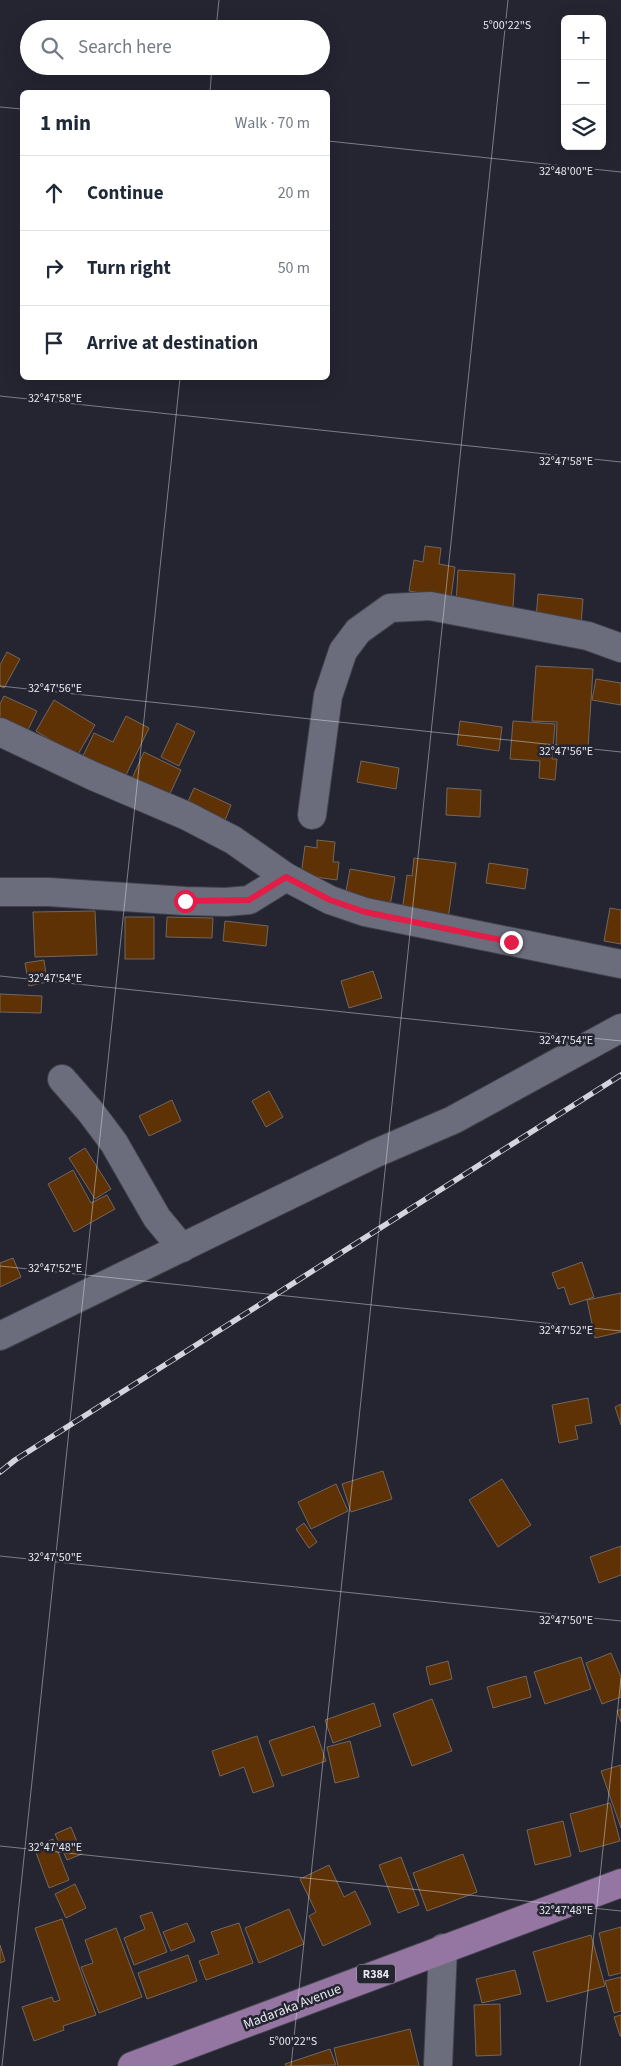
<!DOCTYPE html>
<html lang="en">
<head>
<meta charset="utf-8">
<style>
	:root { --surface:#fff; --page:#f2f2f3; --text:#1f2937; --muted:#747a83; --line:#e0e1e3 }
	body { margin:0; font-family:"Source Sans 3",sans-serif; background:var(--page); color:var(--text) }
	.controls { position:absolute; right:15px; top:15px; display:grid; overflow:hidden; border-radius:8px; box-shadow:0 5px 20px #0002 }
	.controls button { width:45px; height:45px; display:grid; place-items:center; padding:0; border:0; border-bottom:1px solid var(--line); background:var(--surface); color:var(--text); font:25px sans-serif }
	.stop { position:absolute; width:15px; height:15px; margin:-11px; border:4px solid #e11d48; border-radius:50%; background:#fff }
	.stop.end { background:#e11d48; border-color:#fff; box-shadow:0 1px 5px #0008 }
	.list { margin:0; padding:0; list-style:none }
	h2 { display:flex; justify-content:space-between; align-items:center; height:65px; margin:0; padding:0 20px; font-size:21px }
	h2 small { font-size:16px; font-weight:400; color:var(--muted) }
	.list li { display:grid; grid-template-columns:32px 1fr auto; gap:15px; align-items:center; box-sizing:border-box; height:75px; padding:0 20px; border-top:1px solid var(--line) }
	.list b { display:block; font-size:19px; white-space:nowrap }
	.list em { font-size:16px; font-style:normal; color:var(--muted) }
	.icon { flex:none; width:28px; height:28px; fill:none; stroke:currentColor; stroke-width:2; stroke-linecap:round; stroke-linejoin:round }
	.map { position:relative; flex:none; width:621px; height:2066px; overflow:hidden }
	.search { position:absolute; background:var(--surface); box-shadow:0 5px 20px #0002; left:20px; top:20px; width:310px; height:55px; display:flex; align-items:center; gap:12px; box-sizing:border-box; padding:0 18px; border-radius:28px; color:var(--muted); font-size:19px }
	.panel { position:absolute; background:var(--surface); box-shadow:0 5px 20px #0002; left:20px; top:90px; width:310px; height:290px; border-radius:8px }
	.map>svg:first-child { display:block }
	.building { fill:#5f3205; stroke:#73665c }
	.lines { fill:none; stroke-linecap:round; stroke-linejoin:round }
	.minor-casing { stroke:#42424d; stroke-width:30 }
	.primary-casing { stroke:#42424d; stroke-width:30 }
	.minor { stroke:#6c6d7c; stroke-width:28 }
	.primary { stroke:#9575a2; stroke-width:28 }
	.rail-casing { stroke:#d3d4dd; stroke-width:5.5 }
	.rail { stroke:#242531; stroke-width:4; stroke-dasharray:11; stroke-linecap:butt }
	.route { stroke:#e11d48; stroke-width:6 }
	.ticks { fill:none; stroke:#e7e8f0; stroke-width:1; stroke-opacity:0.45 }
	.labels { text-anchor:middle; stroke-width:5; stroke-linejoin:round; paint-order:stroke }
	.shield { fill:#242531; stroke:#acaeb7; stroke-width:1 }
	.shield-label { font-size:12px; font-weight:bold; fill:#e7e8f0 }
	.street-label { font-size:14px; fill:#e7e8f0; stroke:#242531 }
	.ticks-label { font-size:12px; text-anchor:middle; fill:#e7e8f0; stroke:#242531; stroke-width:5; stroke-linejoin:round; paint-order:stroke }
</style>
</head>
<body>
<div class="map">
<svg width="621" height="2066" viewBox="0 0 621 2066">
	<rect width="100%" height="100%" fill="#242531"/>
	<g class="building">
		<polygon points="425,546 441,548 439,564 455,567 451,598 409,591 414,560 423,562"/>
		<polygon points="458,570 515,574 513,607 456,604"/>
		<polygon points="538,594 583,599 581,624 536,619"/>
		<polygon points="7,652 20,659 4,688 0,686 0,665"/>
		<polygon points="536,666 593,669 588,748 556,746 557,722 532,721"/>
		<polygon points="596,679 621,683 621,705 592,700"/>
		<polygon points="4,696 37,711 27,732 0,719 0,704"/>
		<polygon points="54,700 95,725 77,756 36,731"/>
		<polygon points="126,716 149,728 124,779 82,758 94,733 113,742"/>
		<polygon points="460,721 502,727 499,751 457,745"/>
		<polygon points="513,721 555,724 552,759 557,759 555,780 539,778 540,761 510,759"/>
		<polygon points="177,723 195,732 179,766 161,757"/>
		<polygon points="144,752 181,770 167,800 130,783"/>
		<polygon points="361,761 399,768 396,789 357,782"/>
		<polygon points="194,788 231,805 224,823 186,806"/>
		<polygon points="447,788 481,790 480,817 446,815"/>
		<polygon points="317,840 335,842 333,862 339,862 337,880 301,875 305,846 317,848"/>
		<polygon points="414,858 456,863 448,919 402,912 407,875 412,876"/>
		<polygon points="489,863 528,869 525,889 486,883"/>
		<polygon points="350,869 395,877 390,906 345,897"/>
		<polygon points="610,908 621,910 621,944 604,941"/>
		<polygon points="95,911 97,955 35,957 33,912"/>
		<rect x="125" y="917" width="29" height="42"/>
		<polygon points="167,917 213,918 212,938 166,937"/>
		<polygon points="225,921 268,926 266,946 223,941"/>
		<polygon points="44,960 47,982 29,986 25,963"/>
		<polygon points="373,971 382,998 349,1008 341,981"/>
		<polygon points="0,994 42,996 41,1013 0,1012"/>
		<polygon points="269,1091 283,1117 266,1127 252,1101"/>
		<polygon points="172,1100 181,1121 149,1136 139,1116"/>
		<polygon points="85,1148 111,1189 95,1199 69,1158"/>
		<polygon points="73,1170 91,1203 107,1195 115,1209 74,1232 48,1184"/>
		<polygon points="13,1258 21,1277 0,1287 0,1263"/>
		<polygon points="582,1262 594,1297 570,1305 564,1287 558,1289 552,1273"/>
		<polygon points="621,1293 621,1332 595,1338 587,1300"/>
		<polygon points="588,1398 592,1423 575,1426 578,1439 559,1443 552,1405"/>
		<polygon points="621,1404 621,1425 615,1407"/>
		<polygon points="383,1471 392,1499 351,1512 342,1484"/>
		<polygon points="502,1479 531,1525 498,1547 469,1500"/>
		<polygon points="336,1484 348,1511 311,1529 298,1502"/>
		<polygon points="304,1523 317,1542 309,1548 296,1529"/>
		<polygon points="621,1546 621,1575 599,1583 590,1557"/>
		<polygon points="611,1653 621,1677 621,1697 602,1704 586,1663"/>
		<polygon points="581,1657 591,1689 545,1704 534,1672"/>
		<polygon points="448,1661 452,1679 430,1685 426,1667"/>
		<polygon points="526,1676 531,1697 493,1708 487,1687"/>
		<polygon points="432,1699 452,1751 412,1766 393,1714"/>
		<polygon points="374,1703 381,1726 333,1743 325,1720"/>
		<polygon points="621,1709 621,1722 617,1711"/>
		<polygon points="314,1726 326,1761 282,1776 269,1741"/>
		<polygon points="257,1736 274,1786 253,1793 244,1767 220,1776 212,1751"/>
		<polygon points="350,1741 359,1777 335,1783 327,1747"/>
		<polygon points="621,1765 621,1828 601,1771"/>
		<polygon points="610,1803 620,1841 580,1852 570,1814"/>
		<polygon points="563,1821 571,1856 535,1865 527,1830"/>
		<polygon points="71,1827 82,1854 67,1860 55,1834"/>
		<polygon points="53,1839 69,1880 49,1888 34,1847"/>
		<polygon points="463,1854 477,1892 427,1911 413,1873"/>
		<polygon points="401,1857 419,1905 398,1913 379,1865"/>
		<polygon points="329,1865 344,1897 355,1891 371,1924 323,1946 309,1916 316,1912 300,1879"/>
		<polygon points="75,1884 86,1908 66,1918 55,1894"/>
		<polygon points="289,1909 304,1944 259,1963 245,1928"/>
		<polygon points="152,1912 167,1952 134,1965 124,1938 145,1929 140,1916"/>
		<polygon points="62,1919 96,2015 63,2026 64,2030 34,2041 22,2007 52,1997 54,2002 60,2000 35,1928"/>
		<polygon points="187,1923 195,1941 171,1951 163,1932"/>
		<polygon points="239,1923 253,1963 206,1980 199,1961 219,1954 211,1932"/>
		<polygon points="621,1927 621,1973 609,1976 599,1933"/>
		<polygon points="116,1928 142,1997 99,2013 81,1967 93,1963 85,1940"/>
		<polygon points="591,1935 605,1986 547,2002 533,1952"/>
		<polygon points="0,1945 5,1961 0,1963"/>
		<polygon points="188,1955 197,1981 147,1999 138,1973"/>
		<polygon points="515,1970 521,1994 482,2003 476,1979"/>
		<polygon points="621,1977 621,2011 614,2013 605,1981"/>
		<polygon points="500,2004 501,2055 476,2056 474,2005"/>
		<polygon points="621,2015 621,2036 620,2036 614,2017"/>
		<polygon points="410,2029 419,2066 338,2066 334,2048"/>
		<polygon points="330,2049 336,2065 286,2066 285,2064"/>
	</g>
	<g class="lines">
		<defs>
			<g id="minor">
				<polyline points="0,732 93,776 187,816 233,840 286,877 330,900 365,912 621,964"/>
				<polyline points="312,815 328,696 343,651 358,631 390,608 430,606 588,636 621,648"/>
				<polyline points="0,892 49,892 185,901 226,902 249,900 286,877"/>
				<polyline points="62,1079 90,1111 114,1143 157,1218 182,1248"/>
				<polyline points="0,1336 374,1154 453,1120 621,1028"/>
				<polyline points="438,2066 443,1948"/>
			</g>
			<polyline id="primary" points="132,2066 621,1883"/>
		</defs>
		<use href="#minor" class="minor-casing"/>
		<use href="#primary" class="primary-casing"/>
		<use href="#minor" class="minor"/>
		<use href="#primary" class="primary"/>
		<defs>
			<polyline id="rail" points="0,1472 15,1460 621,1075"/>
		</defs>
		<use href="#rail" class="rail-casing"/>
		<use href="#rail" class="rail"/>
	</g>
	<g class="lines">
		<polyline class="route" points="185,901 249,900 286,877 330,900 365,912 511,942"/>
	</g>
	<path class="ticks" d="M216 29 219 0M210 92 212 66M0 107 22 109M328 141 621 172M0 396 621 462M0 686 621 752M0 976 621 1041M0 1266 621 1331M0 1556 621 1621M0 1846 621 1911M2 2066 180 378M291 2066 508 0M580 2066 621 1678"/>
	<g class="labels">
		<rect class="shield" x="357" y="1964.5" width="38" height="19" rx="4"/>
		<g class="shield-label">
			<text x="376" y="1978">R384</text>
		</g>
		<g class="street-label">
			<text transform="translate(292 2006) rotate(-21)" y="5">Madaraka Avenue</text>
		</g>
	</g>
	<g class="ticks-label">
		<text x="507" y="29">5°00'22"S</text>
		<text x="566" y="175">32°48'00"E</text>
		<text x="55" y="402">32°47'58"E</text>
		<text x="566" y="465">32°47'58"E</text>
		<text x="55" y="692">32°47'56"E</text>
		<text x="566" y="755">32°47'56"E</text>
		<text x="55" y="982">32°47'54"E</text>
		<text x="566" y="1044">32°47'54"E</text>
		<text x="55" y="1272">32°47'52"E</text>
		<text x="566" y="1334">32°47'52"E</text>
		<text x="55" y="1561">32°47'50"E</text>
		<text x="566" y="1624">32°47'50"E</text>
		<text x="55" y="1851">32°47'48"E</text>
		<text x="566" y="1914">32°47'48"E</text>
		<text x="293" y="2045">5°00'22"S</text>
	</g>
</svg>
<div class="controls">
<button>+</button>
<button>−</button>
<button><svg class="icon" aria-label="layers" viewBox="0 0 24 24"><path d="M12 4l9 5-9 5-9-5zM3 14l9 5 9-5"/></svg></button>
</div>
<div class="stop" style="left:185px;top:901px"></div>
<div class="stop end" style="left:511px;top:942px"></div>
<div class="search"><svg class="icon" aria-label="search" viewBox="0 0 24 24"><circle cx="10" cy="10" r="6"/><path d="M15 15l6 6"/></svg>Search here</div>
<section class="panel">
<h2>1 min<small>Walk · 70 m</small></h2>
<ul class="list">
<li><svg class="icon" aria-label="ahead" viewBox="0 0 24 24"><path d="M12 20V5M6 11l6-6 6 6"/></svg><div><b>Continue</b></div><em>20 m</em></li>
<li><svg class="icon" aria-label="right" viewBox="0 0 24 24"><path d="M7 20v-9h11M14 6l5 5-5 5"/></svg><div><b>Turn right</b></div><em>50 m</em></li>
<li><svg class="icon" aria-label="arrive" viewBox="0 0 24 24"><path d="M6 21V4h12l-3 4 3 4H6"/></svg><div><b>Arrive at destination</b></div></li>
</ul>
</section>
</div>
</body>
</html>
